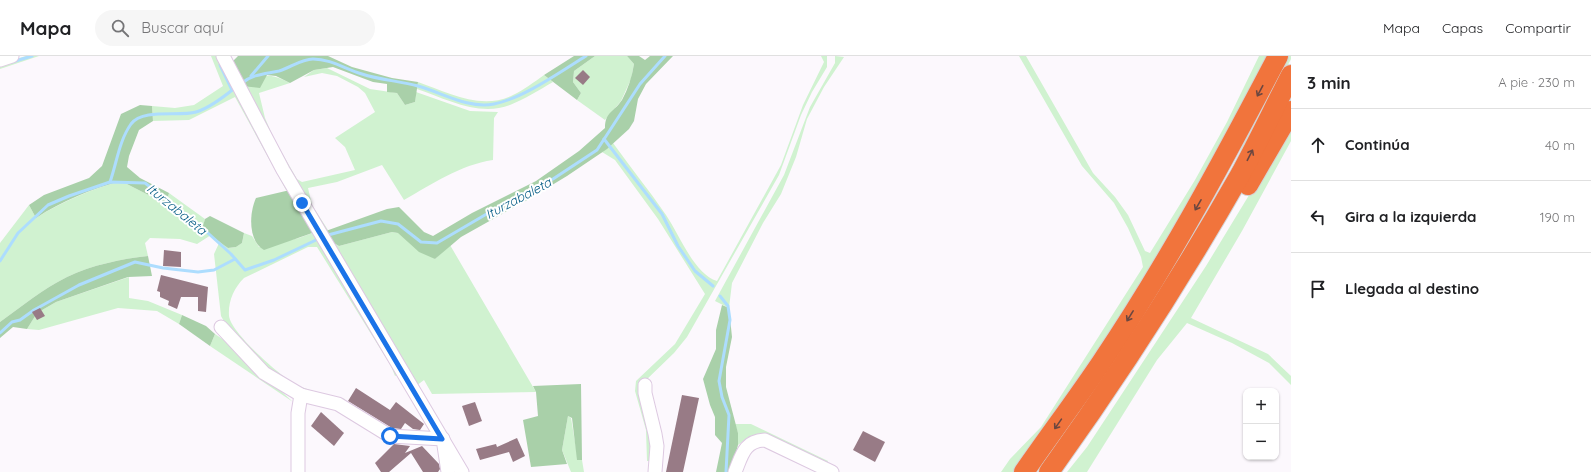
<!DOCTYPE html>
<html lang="es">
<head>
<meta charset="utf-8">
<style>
	:root { --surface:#fff; --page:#f6f6f6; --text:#202124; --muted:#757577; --line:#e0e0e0 }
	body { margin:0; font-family:Quicksand,sans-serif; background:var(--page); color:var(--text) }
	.controls { position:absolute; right:12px; bottom:12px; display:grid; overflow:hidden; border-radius:8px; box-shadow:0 1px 3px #0004 }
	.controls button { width:36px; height:36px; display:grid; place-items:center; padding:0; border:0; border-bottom:1px solid var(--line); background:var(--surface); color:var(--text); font:20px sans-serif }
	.stop { position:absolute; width:12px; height:12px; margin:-9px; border:3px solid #1a73e8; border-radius:50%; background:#fff }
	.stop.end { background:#1a73e8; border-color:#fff; box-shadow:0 1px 4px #0008 }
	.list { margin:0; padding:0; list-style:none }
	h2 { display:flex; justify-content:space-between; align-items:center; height:52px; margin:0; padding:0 16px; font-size:17px }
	h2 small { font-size:13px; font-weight:400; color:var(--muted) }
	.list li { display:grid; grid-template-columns:26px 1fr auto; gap:12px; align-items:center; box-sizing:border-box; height:72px; padding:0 16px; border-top:1px solid var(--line) }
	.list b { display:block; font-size:15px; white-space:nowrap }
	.list em { font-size:13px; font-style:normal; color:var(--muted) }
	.icon { flex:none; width:22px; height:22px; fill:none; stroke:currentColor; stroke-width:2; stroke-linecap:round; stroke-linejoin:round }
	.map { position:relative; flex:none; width:1291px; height:416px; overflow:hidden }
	header { display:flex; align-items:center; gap:24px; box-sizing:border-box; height:56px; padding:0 20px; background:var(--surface); border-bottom:1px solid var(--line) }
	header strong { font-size:19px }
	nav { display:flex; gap:22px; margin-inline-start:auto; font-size:14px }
	.search { width:280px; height:36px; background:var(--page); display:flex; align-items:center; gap:10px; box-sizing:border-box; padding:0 14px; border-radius:22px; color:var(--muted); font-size:15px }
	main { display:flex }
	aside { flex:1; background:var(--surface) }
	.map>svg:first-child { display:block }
	.green { fill:#d0f2d0 }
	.forest { fill:#a9d0a9 }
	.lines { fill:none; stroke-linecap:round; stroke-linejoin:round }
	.stream { stroke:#adddfe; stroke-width:3 }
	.building { fill:#987b86 }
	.minor-casing { stroke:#ddc9e1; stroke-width:15 }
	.highway-casing { stroke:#d5d3d5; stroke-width:22 }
	.minor { stroke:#fff; stroke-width:13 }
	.highway { stroke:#f1743c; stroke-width:20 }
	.oneway { stroke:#6c4740 }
	.route { stroke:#1a73e8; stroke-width:5 }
	.labels { text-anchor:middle; stroke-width:4; stroke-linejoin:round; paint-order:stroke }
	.water-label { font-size:13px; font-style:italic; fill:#065d86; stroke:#fff }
</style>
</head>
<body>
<header>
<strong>Mapa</strong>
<div class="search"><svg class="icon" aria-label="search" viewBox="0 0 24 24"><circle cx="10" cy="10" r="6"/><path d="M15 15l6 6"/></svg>Buscar aquí</div>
<nav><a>Mapa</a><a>Capas</a><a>Compartir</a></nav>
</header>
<main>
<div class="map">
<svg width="1291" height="416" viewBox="0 0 1291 416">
	<rect width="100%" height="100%" fill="#fcf8fd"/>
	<g class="green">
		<polygon points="26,0 39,0 0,13 0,8"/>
		<polygon points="211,0 218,0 290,134 286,134 235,41 189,64 153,65 152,50 175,52 194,49 223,30"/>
		<polygon points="595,0 627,0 634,8 631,23 621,45 605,64 577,44 581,37 573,26 574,15"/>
		<path d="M821 0H827V11L812 36 801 59 779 119 687 281 674 297 643 327 654 405H647L646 374 635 335 636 325 675 288 705 238 658 163 615 104 602 96 613 87C630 111 649 134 666 159 679 178 694 218 717 225L781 109 803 49 824 6Z"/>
		<polygon points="835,0 844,1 824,31 807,63 796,101 781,138 763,167 732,227 729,252 715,245 784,119 810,51 835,7"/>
		<path d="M1019 0H1026L1093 117 1115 141 1128 159 1145 195 1150 197 1195 124 1227 66 1259 0H1268C1229 73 1192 148 1148 218 1106 285 1060 351 1014 416H1001L1010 403 1041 371 1143 211 1141 201 1128 172 1114 147 1082 110Z"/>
		<polygon points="1284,0 1291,0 1291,3 1243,96 1238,93"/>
		<path d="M327 12 370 33 397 37 405 49 415 46 416 36 470 55 498 56 494 62 493 104C460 109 432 128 404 144L382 109 337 126 308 132 312 149 328 174 323 176 242 30C265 19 266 15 290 27L259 37 265 62 274 83 297 123 302 126 355 114 345 91 335 82 375 56 365 37 358 31 337 20 322 17 304 21 314 14Z"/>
		<path d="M544 19 553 26C539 34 525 43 510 49 479 61 446 43 417 33L418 26C447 36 481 55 513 39 524 34 534 26 544 19Z"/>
		<polygon points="1291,70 1291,85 1242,175 1191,262 1268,298 1291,320 1291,329 1269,307 1232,287 1187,267 1157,304 1087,416 1067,416 1087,391 1206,210"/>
		<path d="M121 125 166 148 169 137 205 163 202 173 211 179 197 188 180 183 150 182 145 187 148 200C121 203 92 209 67 221 43 233 22 250 0 266V187L29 149 36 162C63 145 92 133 121 125Z"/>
		<path d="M315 176 399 318 395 320 391 310 317 191H308L244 222C234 232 228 245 229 260 231 277 282 322 297 329 312 336 330 339 345 343L342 347 286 329 230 276 221 260 214 198 220 185 228 192 236 191 242 187 244 177 252 180 259 191 299 182Z"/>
		<polygon points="392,176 399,177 435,203 450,189 536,336 432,338 424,324 416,330 332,186 339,190"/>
		<polygon points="129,221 129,242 148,245 182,259 179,268 157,255 118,252 39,274 27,273 37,257 56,246"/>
		<polygon points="215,278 227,286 293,346 210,290"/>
		<polygon points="568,360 571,362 578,404 582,404 584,416 571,416 562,394"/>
		<polygon points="735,368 751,368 828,405 826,412 757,380 747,382 738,389 738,377"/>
	</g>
	<g class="forest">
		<polygon points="238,0 328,0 352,11 392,22 418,26 415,46 405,49 397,37 387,36 387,28 373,26 333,11 314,14 290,27 276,20 267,19 260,32 242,30 231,7"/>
		<polygon points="574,0 595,0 574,15 573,26 581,37 577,44 544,19"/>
		<path d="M627 0H639L645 4 650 0H673L646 28 638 43 634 65 629 73 607 93 567 120 529 143 461 181 435 203 419 196 398 177 392 176 339 190 332 186 323 176 387 153 399 151 424 176 433 180 472 157 536 125 579 95 605 72C605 56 614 56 622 44 628 33 632 21 634 8Z"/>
		<path d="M140 49 152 50 153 65 139 74 129 100 127 111 140 122 169 137 166 148 121 125C91 133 62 145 36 162L29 149 44 139 89 122 102 110 121 58Z"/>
		<path d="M290 134 315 176 264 194C248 185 249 157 256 142Z"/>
		<polygon points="210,160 244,177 242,187 236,191 228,192 202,173 205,163"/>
		<path d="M148 200 152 220 128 221 56 246 37 257 27 273 13 271 0 282V266C22 250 43 233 67 221 92 209 121 203 148 200Z"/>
		<polygon points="722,249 729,252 732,281 726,311 726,331 738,377 738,389 731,416 716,416 722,387 715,379 715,361 710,349 703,323 716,293 716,274"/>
		<polygon points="182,259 206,270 215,278 210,290 179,268"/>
		<polygon points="581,328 582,404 577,404 572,362 568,360 562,394 567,408 531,411 523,364 538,360 536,336 533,330"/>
	</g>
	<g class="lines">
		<g class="stream">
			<polyline points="12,6 32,0"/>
			<polyline points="220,9 232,34"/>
			<polyline points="251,20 268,0"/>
			<path d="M242 27C253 18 265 18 279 15 290 12 301 3 313 3 331 3 345 13 362 18 380 24 400 25 418 30 443 37 468 53 494 48 524 42 560 16 586 0"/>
			<polyline points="604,83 662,158 678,190 695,215 713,230"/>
			<path d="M110 126C117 106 119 85 131 68 143 52 179 61 196 56 210 52 225 40 236 31"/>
			<polyline points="328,179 381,165 398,168 421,186 437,187 502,149 553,123 597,94 640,28 665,0"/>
			<polyline points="0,205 18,177 48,149 69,140 110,126 145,127 198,168 231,198 245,214 274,204 316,184"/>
			<polyline points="720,240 728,250 730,264 719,325 722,341 729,359 726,416"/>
			<polyline points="0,277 12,266 20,264 34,254 79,229 135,206 163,212 198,216 214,214 235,203"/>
		</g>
	</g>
	<g class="building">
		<polygon points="583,14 590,21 583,29 575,22"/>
		<polygon points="164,194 181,196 181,211 163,210"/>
		<polygon points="161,219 208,231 206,256 198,255 198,241 181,241 177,253 168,249 169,245 160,241 160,236 157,235"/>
		<polygon points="40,252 45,260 37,264 32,256"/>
		<polygon points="356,332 390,354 396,346 424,368 420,374 413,373 405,367 401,373 392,372 348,345"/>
		<polygon points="682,339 699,342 688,393 683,416 666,416"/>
		<polygon points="475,346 482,365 469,370 462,350"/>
		<polygon points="321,356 344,377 334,390 311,370"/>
		<polygon points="863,375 885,386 875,406 853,394"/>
		<polygon points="517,382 525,400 513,406 509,396 480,404 476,393 496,388 497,391"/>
		<polygon points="394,388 410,390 405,397 422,390 439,408 440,413 438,416 423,416 411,397 389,416 381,416 375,407"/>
	</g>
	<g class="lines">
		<defs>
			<g id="minor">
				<polyline points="223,0 283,114 462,416"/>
				<polyline points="0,4 12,0"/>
				<polyline points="221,271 264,317 301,339 338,348 390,380 443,383 448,416"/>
				<polyline points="645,329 645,337 655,378 657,390 655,416"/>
				<polyline points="298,416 298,357 301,339"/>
				<path d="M735 416C742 399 744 385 765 384L832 416"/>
			</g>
			<g id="highway">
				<polyline points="1248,129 1291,55"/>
				<path d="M1024 416C1049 380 1076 344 1101 307 1167 209 1223 105 1278 0"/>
				<path d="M1049 416C1118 320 1182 221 1240 119 1258 86 1274 52 1291 19"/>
			</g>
		</defs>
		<use href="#minor" class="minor-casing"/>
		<use href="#highway" class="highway-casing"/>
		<use href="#minor" class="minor"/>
		<use href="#highway" class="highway"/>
	</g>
	<defs><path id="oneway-shaft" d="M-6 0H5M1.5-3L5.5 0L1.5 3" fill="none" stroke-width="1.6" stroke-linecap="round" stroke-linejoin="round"/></defs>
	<g class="oneway">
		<use href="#oneway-shaft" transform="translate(1260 35) rotate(118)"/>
		<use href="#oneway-shaft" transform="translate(1250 99) rotate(-63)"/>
		<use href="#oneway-shaft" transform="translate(1198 149) rotate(120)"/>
		<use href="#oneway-shaft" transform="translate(1130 260) rotate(122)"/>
		<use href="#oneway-shaft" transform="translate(1058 368) rotate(125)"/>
	</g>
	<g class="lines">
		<polyline class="route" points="302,147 442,383 390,380"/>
	</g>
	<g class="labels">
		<g class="water-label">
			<text transform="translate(518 142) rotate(-28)" y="5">Iturzabaleta</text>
			<text transform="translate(177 153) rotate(39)" y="5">Iturzabaleta</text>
		</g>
	</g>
</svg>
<div class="controls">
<button>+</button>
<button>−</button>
</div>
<div class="stop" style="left:390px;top:380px"></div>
<div class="stop end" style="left:302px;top:147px"></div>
</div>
<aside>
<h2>3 min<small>A pie · 230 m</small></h2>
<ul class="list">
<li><svg class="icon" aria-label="ahead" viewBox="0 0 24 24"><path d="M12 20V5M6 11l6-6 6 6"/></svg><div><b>Continúa</b></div><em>40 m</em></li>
<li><svg class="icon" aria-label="left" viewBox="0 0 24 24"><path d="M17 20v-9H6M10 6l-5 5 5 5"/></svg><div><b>Gira a la izquierda</b></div><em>190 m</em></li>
<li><svg class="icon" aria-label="arrive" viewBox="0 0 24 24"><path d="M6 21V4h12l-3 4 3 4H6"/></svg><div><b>Llegada al destino</b></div></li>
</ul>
</aside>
</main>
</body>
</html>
